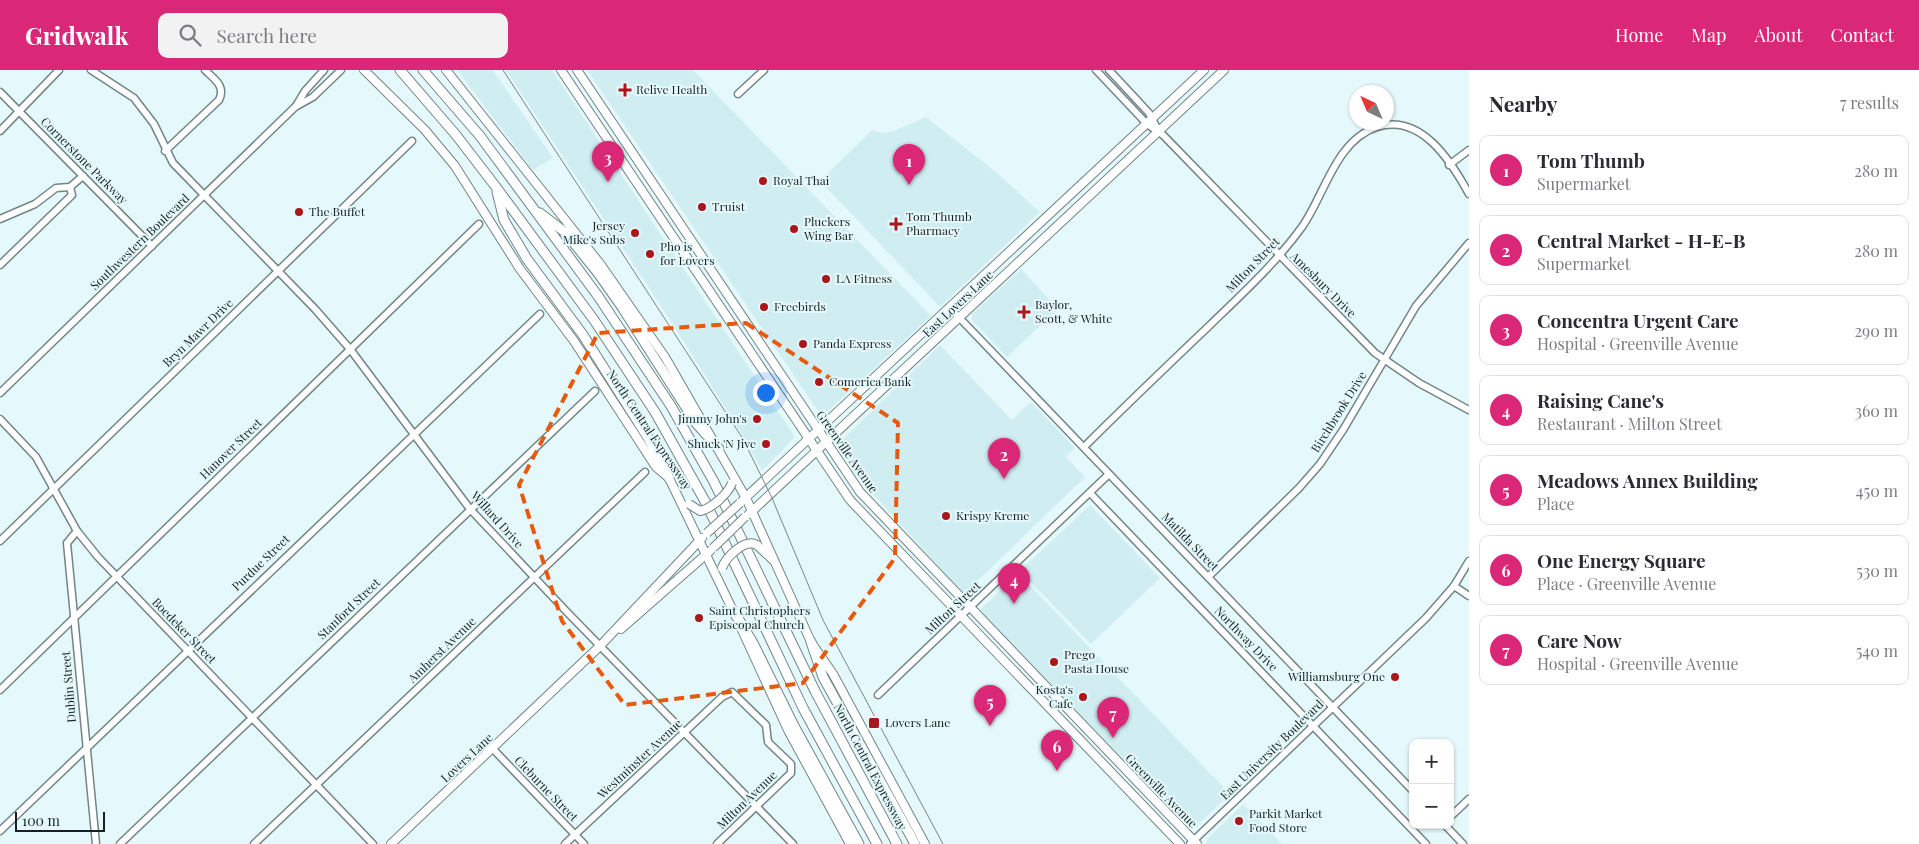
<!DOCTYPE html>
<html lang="en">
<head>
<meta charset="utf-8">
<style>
	:root { --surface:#fff; --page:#f2f2f3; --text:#2b2b33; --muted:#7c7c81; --line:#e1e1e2; --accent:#db2777 }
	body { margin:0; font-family:"Playfair Display",serif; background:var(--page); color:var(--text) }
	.controls { position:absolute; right:15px; bottom:15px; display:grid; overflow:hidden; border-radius:10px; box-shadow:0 1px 4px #0004 }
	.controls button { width:45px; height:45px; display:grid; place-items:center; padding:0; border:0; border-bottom:1px solid var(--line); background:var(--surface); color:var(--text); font:25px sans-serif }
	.compass { position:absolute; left:1349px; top:15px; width:45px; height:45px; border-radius:50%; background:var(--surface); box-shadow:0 1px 4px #0004; rotate:316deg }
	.scale { position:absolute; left:15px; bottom:12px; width:90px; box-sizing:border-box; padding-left:5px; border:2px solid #192021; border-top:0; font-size:14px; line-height:18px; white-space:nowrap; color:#192021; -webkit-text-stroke:4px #e5f9fc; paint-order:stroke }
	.you { position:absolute; left:765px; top:322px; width:18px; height:18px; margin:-12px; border:4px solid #fff; border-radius:50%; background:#1a73e8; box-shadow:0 0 0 8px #1a73e833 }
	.badge { display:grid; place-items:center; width:32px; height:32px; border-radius:50%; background:var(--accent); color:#fff; font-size:16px; font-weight:700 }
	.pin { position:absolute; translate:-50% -41px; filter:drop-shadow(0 1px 2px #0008) }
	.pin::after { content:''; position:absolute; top:26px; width:18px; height:15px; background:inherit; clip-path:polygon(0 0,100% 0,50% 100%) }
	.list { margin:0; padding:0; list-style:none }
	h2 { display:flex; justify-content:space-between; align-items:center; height:65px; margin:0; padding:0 20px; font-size:21px }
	h2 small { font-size:16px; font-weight:400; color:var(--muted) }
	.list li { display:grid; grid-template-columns:32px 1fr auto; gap:15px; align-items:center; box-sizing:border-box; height:70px; margin:0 10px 10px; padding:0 10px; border:1px solid var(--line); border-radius:10px }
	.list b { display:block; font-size:19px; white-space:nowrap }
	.list p { margin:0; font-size:16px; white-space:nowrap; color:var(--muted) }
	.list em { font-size:16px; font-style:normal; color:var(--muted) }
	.icon { flex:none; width:28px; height:28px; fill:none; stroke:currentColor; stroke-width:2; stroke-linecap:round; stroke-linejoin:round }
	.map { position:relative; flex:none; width:1469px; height:774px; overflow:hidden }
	header { display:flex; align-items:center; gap:30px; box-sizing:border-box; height:70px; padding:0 25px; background:var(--accent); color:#fff }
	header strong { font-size:24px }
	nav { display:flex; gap:28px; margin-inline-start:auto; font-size:18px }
	.search { width:350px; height:45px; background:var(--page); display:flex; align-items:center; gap:12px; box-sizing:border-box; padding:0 18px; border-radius:10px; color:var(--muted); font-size:19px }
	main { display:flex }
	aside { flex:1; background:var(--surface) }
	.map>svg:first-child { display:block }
	.built { fill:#d0eef2 }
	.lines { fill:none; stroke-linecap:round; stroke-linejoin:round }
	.minor-casing { stroke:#728587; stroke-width:9 }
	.major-casing { stroke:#728587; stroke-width:10 }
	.highway-casing { stroke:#728587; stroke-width:11 }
	.minor { stroke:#fff; stroke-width:6 }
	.major { stroke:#fff; stroke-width:8 }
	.highway { stroke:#fff; stroke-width:9 }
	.tram { stroke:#788587; stroke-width:1 }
	.major-bridge-casing { stroke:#728587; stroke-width:10; stroke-linecap:butt }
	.major-bridge { stroke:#fff; stroke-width:8 }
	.marked { fill:none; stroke:#e8590c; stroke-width:4; stroke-dasharray:10 6; stroke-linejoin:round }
	.poi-dot { fill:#aa171a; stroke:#e5f9fc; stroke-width:2 }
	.labels { text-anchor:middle; stroke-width:4; stroke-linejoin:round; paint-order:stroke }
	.poi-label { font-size:12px; fill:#192021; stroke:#e5f9fc; text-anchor:start }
	.street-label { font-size:12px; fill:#192021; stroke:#e5f9fc }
</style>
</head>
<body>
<header>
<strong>Gridwalk</strong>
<div class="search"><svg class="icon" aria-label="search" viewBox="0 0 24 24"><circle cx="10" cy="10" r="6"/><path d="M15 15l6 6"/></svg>Search here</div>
<nav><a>Home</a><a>Map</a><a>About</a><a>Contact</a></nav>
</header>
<main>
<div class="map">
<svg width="1469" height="774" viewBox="0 0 1469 774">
	<rect width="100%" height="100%" fill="#e5f9fc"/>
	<g class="built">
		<polygon points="457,0 493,0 553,88 533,100"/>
		<polygon points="506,0 552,0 795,367 762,401 744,368 672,253"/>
		<polygon points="587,0 693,0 931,246 827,342 818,341"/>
		<polygon points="926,47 997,103 1040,142 940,237 820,111 872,60 883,63 894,61"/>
		<polygon points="1021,199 1058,239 1007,287 972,250 972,244"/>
		<polygon points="940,275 1012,350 1031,332 1075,378 1066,387 1085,407 964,524 854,403 838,374"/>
		<polygon points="1090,435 1160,508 1091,574 1020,501"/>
		<polygon points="1018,503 1230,724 1193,759 1189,758 980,540"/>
		<polygon points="1243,734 1282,774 1206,774 1208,768"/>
	</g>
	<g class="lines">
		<defs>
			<g id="minor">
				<polyline points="91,0 134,28 154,54 173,93 315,239 350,279 470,439 566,541 793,774"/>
				<polyline points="1096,0 1147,54 1163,65 1375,283 1419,313 1469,340"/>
				<polyline points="1109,0 1149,43 1158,60"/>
				<polyline points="0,22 152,176"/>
				<polyline points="738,24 764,0"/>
				<polyline points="296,36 305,21 324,0"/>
				<polyline points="0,61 59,0"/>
				<path d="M165 81 219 30C226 16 214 9 205 0"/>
				<polyline points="1449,95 1469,80"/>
				<polyline points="0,149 35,134 56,118 70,117 83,106"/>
				<polyline points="0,195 72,125 70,117"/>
				<polyline points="950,238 1413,721"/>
				<polyline points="0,323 295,37 313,27 341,0"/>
				<polyline points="0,349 36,387 77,461 98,487 373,774"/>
				<path d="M1084 377C1125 336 1167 296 1209 256 1242 224 1275 194 1302 157 1325 124 1336 70 1377 57 1421 43 1451 91 1469 124"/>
				<polyline points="1090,423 1426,774"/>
				<polyline points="77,461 67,473 96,774"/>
				<polyline points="0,471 412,71"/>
				<polyline points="1208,507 1299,418 1320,394 1343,360 1416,236 1469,173"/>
				<polyline points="1454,516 1469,526"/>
				<polyline points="0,620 479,154"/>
				<polyline points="878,625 1109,404"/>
				<polyline points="493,679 584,774"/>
				<polyline points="1450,747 1469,729"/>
				<polyline points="1445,755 1463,774"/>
				<polyline points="0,761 540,244"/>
				<polyline points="120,774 595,321"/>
				<polyline points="254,774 645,402"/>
				<polyline points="565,774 722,627 732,622 766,655 768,672 791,694 791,703 717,774"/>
				<polyline points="1190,774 1426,548 1454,516 1469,491"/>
			</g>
			<g id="major">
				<polyline points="364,0 425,60 455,96 520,199 574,271 656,397 669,408 736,547"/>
				<polyline points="446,0 601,195 665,287 746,428 811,572 833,604 925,774"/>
				<polyline points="561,0 850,430 1180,774"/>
				<polyline points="577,0 860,422 1197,774"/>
				<polyline points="743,430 1204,0"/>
				<polyline points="749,444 1224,0"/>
				<polyline points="757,475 773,490"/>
				<polyline points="621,559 710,481"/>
				<polyline points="742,560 788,660 850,774"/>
				<polyline points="391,774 600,576 702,468"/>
			</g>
			<g id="highway">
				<polyline points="400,0 456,65 496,117 594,250 655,342 706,433 803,638 877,774"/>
				<polyline points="423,0 480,66 598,226 671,336 714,412 815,621 897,774"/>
				<polyline points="497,122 504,150 527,189 583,265 647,366 669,408"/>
				<polyline points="540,143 566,163 598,203 622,237 696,353 719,379"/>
				<polyline points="735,543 753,573 794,656 859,774"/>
				<polyline points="811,572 823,607 915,774"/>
			</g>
		</defs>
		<use href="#minor" class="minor-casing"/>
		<use href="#major" class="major-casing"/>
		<use href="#highway" class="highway-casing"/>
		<use href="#minor" class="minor"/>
		<use href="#major" class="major"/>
		<use href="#highway" class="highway"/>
		<polyline class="tram" points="503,0 743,369 772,428 823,550 943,774"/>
		<defs>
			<g id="major-bridge">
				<path d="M689 434 700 441C711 439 728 424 732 413"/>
				<polyline points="707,463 740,433"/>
				<polyline points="713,478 745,447"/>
				<path d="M722 498C726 487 745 468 757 475"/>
			</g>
		</defs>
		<use href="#major-bridge" class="major-bridge-casing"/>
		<use href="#major-bridge" class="major-bridge"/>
	</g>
	<path class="marked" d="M746 253 898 353 895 488 803 613 625 635 562 551 519 415 598 263Z"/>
	<g class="poi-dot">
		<path d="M622.5 12.5h5v5h5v5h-5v5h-5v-5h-5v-5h5z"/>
		<circle cx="763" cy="111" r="5"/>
		<circle cx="702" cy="137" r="5"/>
		<circle cx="299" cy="142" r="5"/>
		<path d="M893.5 146.5h5v5h5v5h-5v5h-5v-5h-5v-5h5z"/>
		<circle cx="794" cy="159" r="5"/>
		<circle cx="635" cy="163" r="5"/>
		<circle cx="650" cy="184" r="5"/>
		<circle cx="826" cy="209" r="5"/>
		<circle cx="764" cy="237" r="5"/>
		<path d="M1021.5 234.5h5v5h5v5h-5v5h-5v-5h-5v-5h5z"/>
		<circle cx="803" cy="274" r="5"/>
		<circle cx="819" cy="312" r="5"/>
		<circle cx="757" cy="349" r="5"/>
		<circle cx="766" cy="374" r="5"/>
		<circle cx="946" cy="446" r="5"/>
		<circle cx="699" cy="548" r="5"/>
		<circle cx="1054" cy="592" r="5"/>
		<circle cx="1395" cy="607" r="5"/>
		<circle cx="1083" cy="627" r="5"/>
		<rect x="868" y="647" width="12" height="12" rx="2.5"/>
		<circle cx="1239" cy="751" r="5"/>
	</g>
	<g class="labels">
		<g class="poi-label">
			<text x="636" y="24">Relive Health</text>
			<text x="773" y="115">Royal Thai</text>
			<text x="712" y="141">Truist</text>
			<text x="309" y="146">The Buffet</text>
			<text x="906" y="151">Tom Thumb<tspan x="906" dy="14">Pharmacy</tspan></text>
			<text x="804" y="156">Pluckers<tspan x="804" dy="14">Wing Bar</tspan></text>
			<text x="625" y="160" text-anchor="end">Jersey<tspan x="625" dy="14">Mike's Subs</tspan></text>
			<text x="660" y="181">Pho is<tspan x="660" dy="14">for Lovers</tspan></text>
			<text x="836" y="213">LA Fitness</text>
			<text x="1035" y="239">Baylor,<tspan x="1035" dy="14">Scott, &amp; White</tspan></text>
			<text x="774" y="241">Freebirds</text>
			<text x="813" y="278">Panda Express</text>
			<text x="829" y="316">Comerica Bank</text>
			<text x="747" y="353" text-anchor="end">Jimmy John's</text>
			<text x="756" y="378" text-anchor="end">Shuck 'N Jive</text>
			<text x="956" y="450">Krispy Kreme</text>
			<text x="709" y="545">Saint Christophers<tspan x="709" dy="14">Episcopal Church</tspan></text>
			<text x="1064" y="589">Prego<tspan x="1064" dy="14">Pasta House</tspan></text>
			<text x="1385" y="611" text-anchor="end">Williamsburg One</text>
			<text x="1073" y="624" text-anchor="end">Kosta's<tspan x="1073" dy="14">Cafe</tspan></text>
			<text x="885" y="657">Lovers Lane</text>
			<text x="1249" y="748">Parkit Market<tspan x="1249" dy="14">Food Store</tspan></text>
		</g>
		<g class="street-label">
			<text transform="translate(84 91) rotate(45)" y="4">Cornerstone Parkway</text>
			<text transform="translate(140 172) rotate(-44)" y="4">Southwestern Boulevard</text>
			<text transform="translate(1253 195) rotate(-46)" y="4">Milton Street</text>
			<text transform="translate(1323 215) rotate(45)" y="4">Amesbury Drive</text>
			<text transform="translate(958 234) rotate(-43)" y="4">East Lovers Lane</text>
			<text transform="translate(198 263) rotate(-44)" y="4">Bryn Mawr Drive</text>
			<text transform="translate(1339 342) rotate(-58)" y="4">Birchbrook Drive</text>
			<text transform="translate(649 360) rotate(56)" y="4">North Central Expressway</text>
			<text transform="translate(231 379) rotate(-44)" y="4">Hanover Street</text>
			<text transform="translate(847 382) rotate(55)" y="4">Greenville Avenue</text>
			<text transform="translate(497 450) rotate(48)" y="4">Willard Drive</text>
			<text transform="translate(1190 472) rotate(46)" y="4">Matilda Street</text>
			<text transform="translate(261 493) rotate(-44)" y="4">Purdue Street</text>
			<text transform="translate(953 538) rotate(-43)" y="4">Milton Street</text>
			<text transform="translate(349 539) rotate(-44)" y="4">Stanford Street</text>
			<text transform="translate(184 561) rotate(46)" y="4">Boedeker Street</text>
			<text transform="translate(1246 569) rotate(46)" y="4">Northway Drive</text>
			<text transform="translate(442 580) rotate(-44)" y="4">Amherst Avenue</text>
			<text transform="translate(69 617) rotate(-95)" y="4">Dublin Street</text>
			<text transform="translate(1272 680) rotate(-44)" y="4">East University Boulevard</text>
			<text transform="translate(467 688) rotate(-43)" y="4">Lovers Lane</text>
			<text transform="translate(640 689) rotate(-43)" y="4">Westminster Avenue</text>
			<text transform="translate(870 697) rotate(62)" y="4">North Central Expressway</text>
			<text transform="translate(546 719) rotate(46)" y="4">Cleburne Street</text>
			<text transform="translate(1161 721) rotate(46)" y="4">Greenville Avenue</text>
			<text transform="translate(747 730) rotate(-44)" y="4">Milton Avenue</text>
		</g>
	</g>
</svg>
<div class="controls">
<button>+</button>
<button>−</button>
</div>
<svg class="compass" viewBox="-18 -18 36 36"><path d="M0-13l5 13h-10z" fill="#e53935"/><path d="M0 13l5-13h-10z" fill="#7c7c81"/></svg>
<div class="scale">100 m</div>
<div class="you"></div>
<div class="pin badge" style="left:909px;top:115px">1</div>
<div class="pin badge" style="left:1004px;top:409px">2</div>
<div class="pin badge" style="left:608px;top:112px">3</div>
<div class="pin badge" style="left:1014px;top:534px">4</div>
<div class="pin badge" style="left:990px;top:656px">5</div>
<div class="pin badge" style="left:1057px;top:701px">6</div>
<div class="pin badge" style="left:1113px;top:668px">7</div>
</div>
<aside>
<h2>Nearby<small>7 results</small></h2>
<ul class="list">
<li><span class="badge">1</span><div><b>Tom Thumb</b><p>Supermarket</p></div><em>280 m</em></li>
<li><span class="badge">2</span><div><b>Central Market - H-E-B</b><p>Supermarket</p></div><em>280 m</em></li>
<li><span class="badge">3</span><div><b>Concentra Urgent Care</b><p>Hospital · Greenville Avenue</p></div><em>290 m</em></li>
<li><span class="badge">4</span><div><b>Raising Cane's</b><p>Restaurant · Milton Street</p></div><em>360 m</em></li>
<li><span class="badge">5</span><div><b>Meadows Annex Building</b><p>Place</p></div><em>450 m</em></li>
<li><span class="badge">6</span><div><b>One Energy Square</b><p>Place · Greenville Avenue</p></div><em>530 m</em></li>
<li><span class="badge">7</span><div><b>Care Now</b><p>Hospital · Greenville Avenue</p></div><em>540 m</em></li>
</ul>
</aside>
</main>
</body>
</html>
